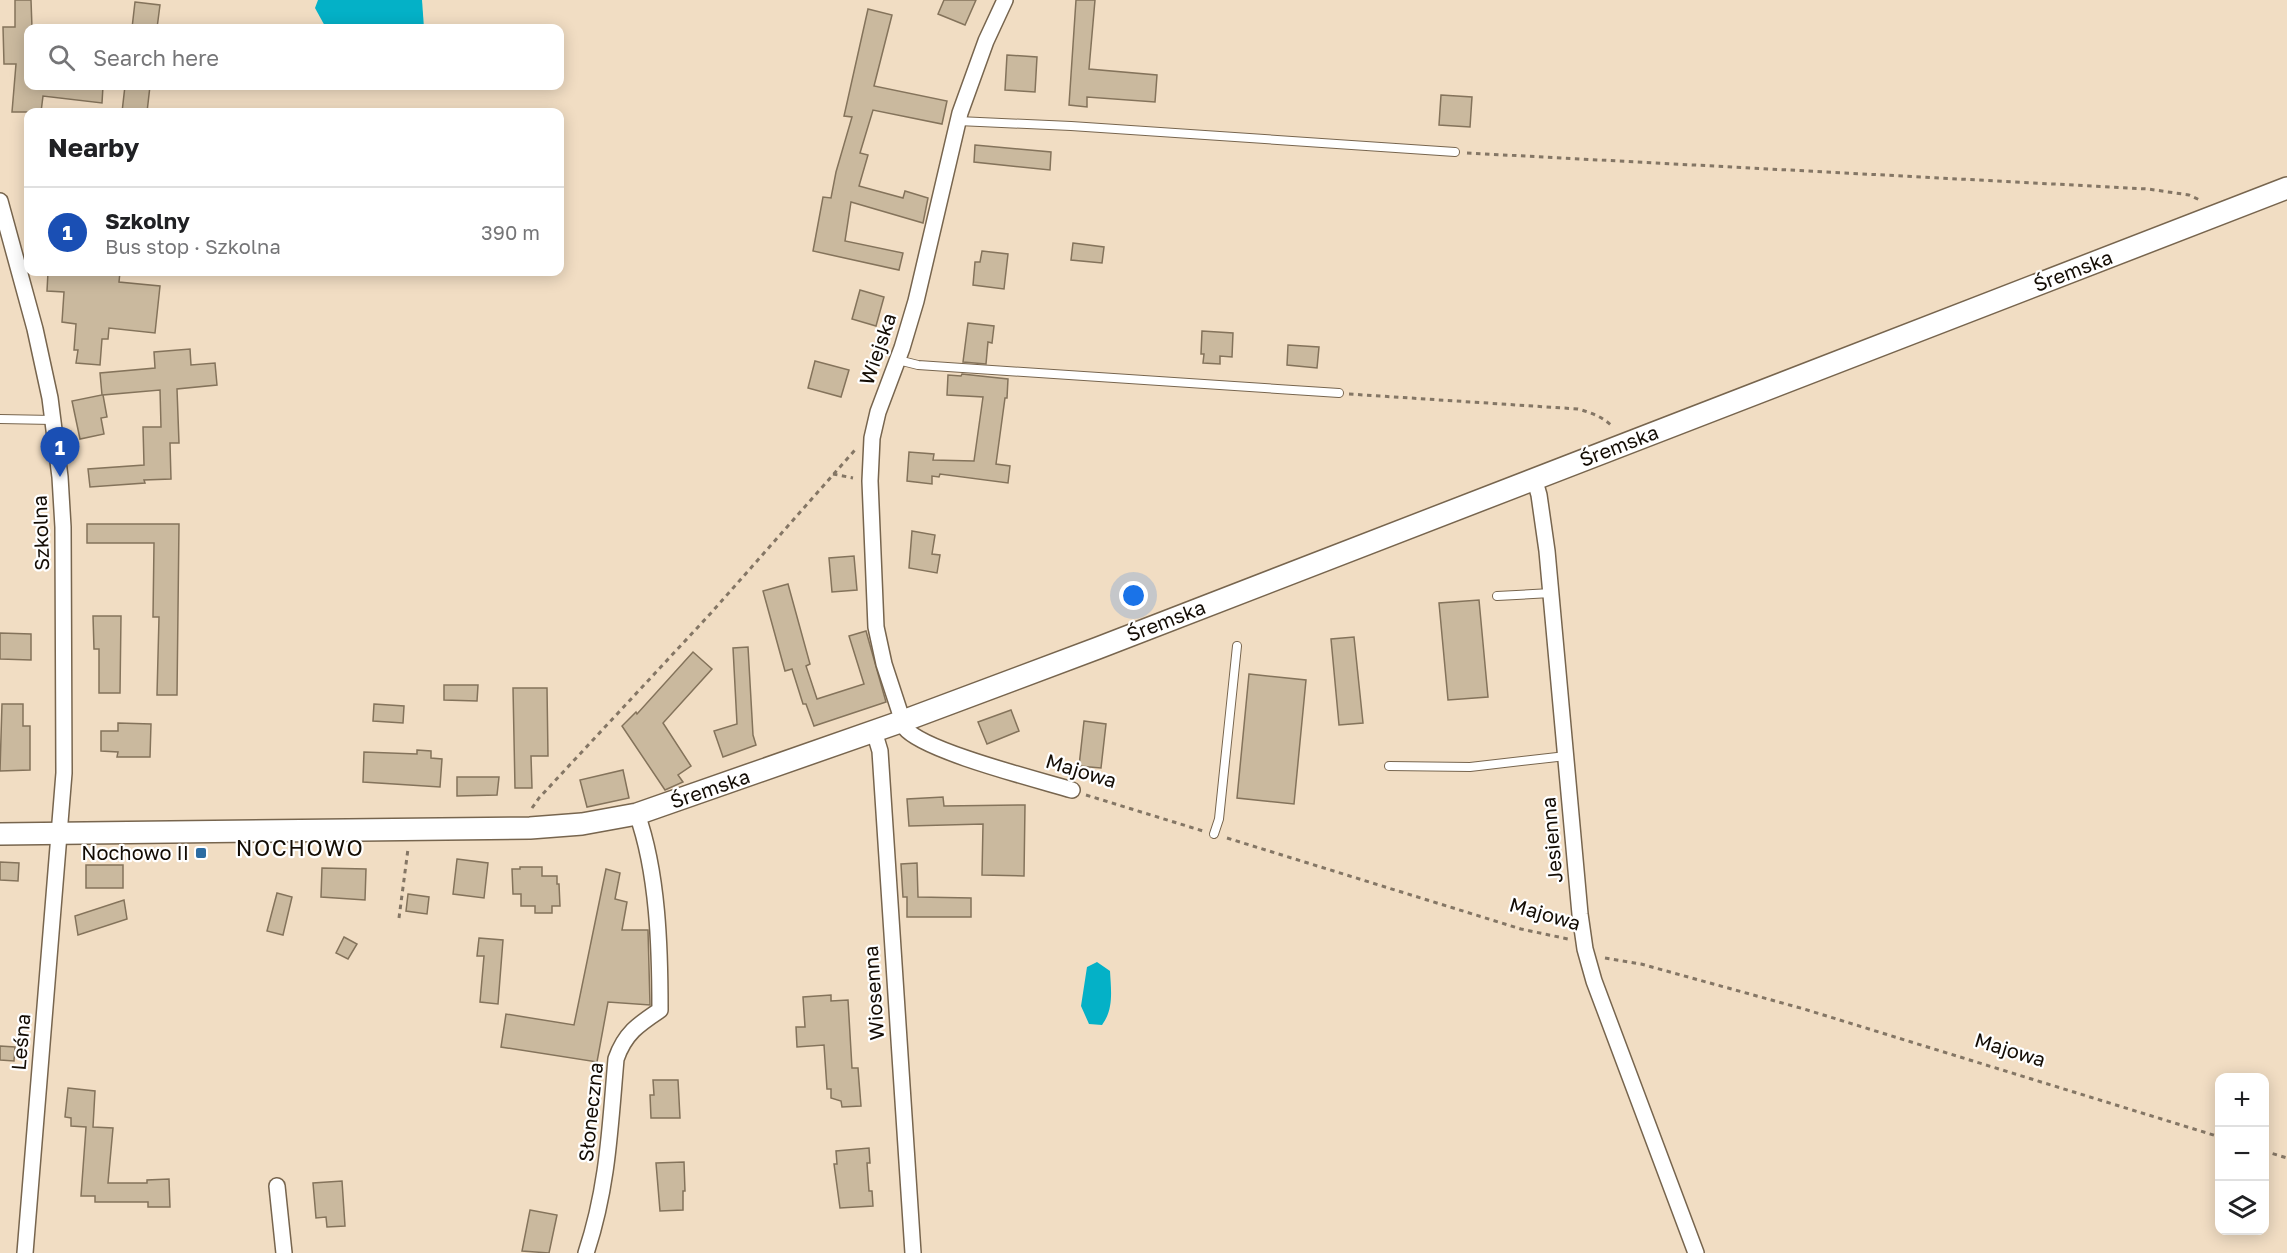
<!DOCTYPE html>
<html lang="en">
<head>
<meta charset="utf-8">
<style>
	:root { --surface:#fff; --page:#f6f6f6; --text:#202124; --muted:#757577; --line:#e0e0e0; --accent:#2c6ca2 }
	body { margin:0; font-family:"Golos Text",sans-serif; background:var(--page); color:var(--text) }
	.controls { position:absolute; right:18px; bottom:18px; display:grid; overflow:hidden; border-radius:12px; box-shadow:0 3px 15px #0003 }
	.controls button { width:54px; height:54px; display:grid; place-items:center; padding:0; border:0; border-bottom:2px solid var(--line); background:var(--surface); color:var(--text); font:30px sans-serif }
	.you { position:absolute; left:1134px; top:596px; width:21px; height:21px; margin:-15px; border:4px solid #fff; border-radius:50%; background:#1a73e8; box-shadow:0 0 0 9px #1a73e833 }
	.badge { display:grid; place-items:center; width:39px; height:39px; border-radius:50%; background:var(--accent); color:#fff; font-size:20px; font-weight:700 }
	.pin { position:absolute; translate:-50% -50px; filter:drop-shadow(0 2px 3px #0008) }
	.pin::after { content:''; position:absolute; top:32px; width:21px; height:18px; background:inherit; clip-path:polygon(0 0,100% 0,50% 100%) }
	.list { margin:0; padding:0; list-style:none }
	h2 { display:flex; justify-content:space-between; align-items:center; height:78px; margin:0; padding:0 24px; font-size:26px }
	h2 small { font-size:20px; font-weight:400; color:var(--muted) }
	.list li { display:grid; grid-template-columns:39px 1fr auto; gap:18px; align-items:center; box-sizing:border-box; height:90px; padding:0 24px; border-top:2px solid var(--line) }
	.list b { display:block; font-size:22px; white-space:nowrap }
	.list p { margin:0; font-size:20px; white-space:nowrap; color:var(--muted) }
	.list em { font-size:20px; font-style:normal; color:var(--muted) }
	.icon { flex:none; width:33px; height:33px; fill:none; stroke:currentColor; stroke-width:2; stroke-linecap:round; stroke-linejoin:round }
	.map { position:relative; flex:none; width:2287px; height:1253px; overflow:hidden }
	.search { position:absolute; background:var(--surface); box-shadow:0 3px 15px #0003; left:24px; top:24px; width:540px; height:66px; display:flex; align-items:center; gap:15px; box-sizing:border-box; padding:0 21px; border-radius:12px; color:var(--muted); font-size:22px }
	.panel { position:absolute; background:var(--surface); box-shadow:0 3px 15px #0003; left:24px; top:108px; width:540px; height:168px; border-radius:12px }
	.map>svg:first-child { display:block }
	.water { fill:#04b1c7 }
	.building { fill:#cab99e; stroke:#84735b; stroke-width:1.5 }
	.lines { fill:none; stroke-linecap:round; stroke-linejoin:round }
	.lane-casing { stroke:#77654e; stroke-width:10 }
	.street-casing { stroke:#77654e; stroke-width:18 }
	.secondary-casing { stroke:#77654e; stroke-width:24 }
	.path { stroke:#847665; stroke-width:3; stroke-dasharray:4.5 4.5; stroke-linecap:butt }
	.lane { stroke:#fff; stroke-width:8 }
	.street { stroke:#fff; stroke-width:15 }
	.secondary { stroke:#fff; stroke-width:21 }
	.poi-dot { fill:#2c6ca2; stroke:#fff; stroke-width:2 }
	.labels { text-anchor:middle; stroke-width:4.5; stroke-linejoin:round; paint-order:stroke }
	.street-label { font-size:20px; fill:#130c04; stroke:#fff }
	.poi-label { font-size:20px; fill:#130c04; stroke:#fff; text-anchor:end }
	.quarter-label { font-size:22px; letter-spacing:1.5px; fill:#130c04; stroke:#fff }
</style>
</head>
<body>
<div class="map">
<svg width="2287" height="1253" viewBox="0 0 2287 1253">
	<rect width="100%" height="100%" fill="#f1ddc3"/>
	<g class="water">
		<polygon points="318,0 422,0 424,28 326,28 315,8"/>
		<path d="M1097 962 1110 971C1111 990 1114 1009 1102 1025L1089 1024 1081 1006 1087 967Z"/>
	</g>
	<g class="building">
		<polygon points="15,0 31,0 32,28 28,28 28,86 103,86 102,103 43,96 41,112 12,112 16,64 4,64 3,27 15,27"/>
		<polygon points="944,0 976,0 965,25 938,14"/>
		<polygon points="1076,0 1095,0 1089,69 1157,75 1155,102 1087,97 1087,107 1069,105"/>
		<polygon points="135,2 160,5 157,28 132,28"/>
		<polygon points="868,9 892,15 874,86 947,101 942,124 873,110 860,153 868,155 859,186 903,198 905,191 928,198 923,223 851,202 845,241 903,253 899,270 813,251 823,197 831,198 836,172 852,117 844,116"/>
		<polygon points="1007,55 1037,57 1035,92 1005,90"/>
		<polygon points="125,86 150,86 147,112 122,112"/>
		<polygon points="1441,95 1472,97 1470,127 1439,125"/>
		<polygon points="975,145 1051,152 1050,170 974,162"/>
		<polygon points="1073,243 1104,247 1102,263 1071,260"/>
		<polygon points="982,251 1008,254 1004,289 973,285 975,262 980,262"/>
		<polygon points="48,272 120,272 119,282 160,286 155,333 109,328 108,339 102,339 100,365 76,363 78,350 74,350 76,324 62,322 64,292 47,291"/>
		<polygon points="860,290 884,297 876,326 852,319"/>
		<polygon points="968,323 994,326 992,343 988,342 986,364 963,362"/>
		<polygon points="1202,331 1233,333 1232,357 1220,356 1220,364 1203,363 1204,354 1201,354"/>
		<polygon points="1288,345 1319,347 1317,368 1287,365"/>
		<polygon points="190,349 191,365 215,363 217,385 177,389 179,443 170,443 171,479 144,480 145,483 90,487 88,469 144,465 143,427 161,427 160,390 103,395 107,417 101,418 104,434 80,439 72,401 102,395 100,373 155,368 154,352"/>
		<polygon points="815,361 849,370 841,397 808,388"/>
		<polygon points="962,374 1008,379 1007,398 1005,398 996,464 1010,466 1008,483 940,474 939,477 932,476 932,484 907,481 909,452 934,454 933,460 974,461 983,397 947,395 948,375 961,376"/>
		<polygon points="87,524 179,524 177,695 157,695 159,617 153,617 154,543 87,543"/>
		<polygon points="912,531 935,535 932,554 940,555 937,573 909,568"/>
		<polygon points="854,556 857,590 832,592 829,558"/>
		<polygon points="788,584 810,664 806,666 817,699 864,684 849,636 866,631 886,702 814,726 806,704 803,704 792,669 785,671 763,591"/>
		<polygon points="1479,600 1488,697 1448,700 1439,603"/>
		<polygon points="93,616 121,616 120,693 99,693 99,649 94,649"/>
		<polygon points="0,633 31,634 31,660 0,659"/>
		<polygon points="1354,637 1363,723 1339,725 1331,639"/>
		<polygon points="748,647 753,735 756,745 723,757 714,731 737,724 733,648"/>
		<polygon points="693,652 712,669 663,723 691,766 678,775 683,782 665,790 622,726 636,712 637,714"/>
		<polygon points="1249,674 1306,680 1294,804 1237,798"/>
		<polygon points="444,685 478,685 477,701 444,700"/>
		<polygon points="513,688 547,688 548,756 531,756 532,788 515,788"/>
		<polygon points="2,704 23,704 23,726 30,726 30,770 0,771"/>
		<polygon points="374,704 404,706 403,723 373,721"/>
		<polygon points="1011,710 1019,731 987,744 978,722"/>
		<polygon points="1084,721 1106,724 1101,768 1079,766"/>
		<polygon points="118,723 151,724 150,757 117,757 118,752 101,751 101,731 118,731"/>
		<polygon points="417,750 431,751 431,758 442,759 440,787 363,782 364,752 417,754"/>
		<polygon points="623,770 629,798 587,807 580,780"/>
		<polygon points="457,777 499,777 497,795 457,796"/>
		<polygon points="943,797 944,806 1025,805 1024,876 982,875 983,824 909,826 907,799"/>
		<polygon points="457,859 488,863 484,898 453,894"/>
		<polygon points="0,862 19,863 18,881 0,880"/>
		<polygon points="917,863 918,897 971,898 971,917 907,917 907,897 903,897 901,864"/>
		<rect x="86" y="865" width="37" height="23"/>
		<polygon points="520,867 542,867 542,876 557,876 557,884 559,884 560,906 552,906 552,913 535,913 535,906 521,906 521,894 513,894 512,869 520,869"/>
		<polygon points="322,868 366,869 365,900 321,897"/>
		<polygon points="606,869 620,873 615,899 627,902 622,930 648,930 650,1005 608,1002 597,1062 501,1047 506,1014 574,1025"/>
		<polygon points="277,893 292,897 283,935 267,931"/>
		<polygon points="408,894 429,897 427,914 406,911"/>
		<polygon points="124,900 127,919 78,935 75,916"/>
		<polygon points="344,937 357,944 348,959 336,953"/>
		<polygon points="479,938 503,940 498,1004 480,1002 484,956 477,956"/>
		<polygon points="831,995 831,1001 848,1000 852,1068 858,1068 861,1106 842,1107 841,1101 831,1098 831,1089 827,1089 824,1045 797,1047 796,1027 805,1027 803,997"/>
		<polygon points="0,1046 15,1047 14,1061 0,1060"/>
		<polygon points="653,1080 678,1080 680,1118 651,1118 650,1095 654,1095"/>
		<polygon points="68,1088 95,1091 93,1127 113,1128 108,1183 147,1183 147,1180 169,1179 170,1207 148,1207 148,1202 95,1202 95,1196 81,1196 86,1127 71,1126 71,1118 65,1117"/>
		<polygon points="869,1148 870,1163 867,1163 869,1191 872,1191 873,1206 840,1208 834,1164 837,1164 836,1151"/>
		<polygon points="684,1162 685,1191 683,1191 683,1210 660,1211 656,1163"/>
		<polygon points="342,1181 345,1226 327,1227 326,1217 316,1218 313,1183"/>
		<polygon points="530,1210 557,1215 549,1253 522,1251"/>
	</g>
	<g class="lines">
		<defs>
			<g id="lane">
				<polyline points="958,121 1071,126 1455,152"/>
				<polyline points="898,360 918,365 1339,393"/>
				<polyline points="0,419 53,420"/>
				<polyline points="1497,596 1551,593"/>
				<polyline points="1389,766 1470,767 1566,756"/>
				<polyline points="1214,834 1219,819 1237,646"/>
			</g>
			<g id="street">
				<path d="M1005 0 986 41 960 113 916 301 902 348 878 412 872 438 870 481 876 627 884 664 905 728C923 751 1039 780 1072 790"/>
				<polyline points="0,201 35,329 50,398 60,477 63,527 64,773 25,1253"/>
				<polyline points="1534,478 1539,495 1547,551 1580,914 1585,949 1594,981 1696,1253"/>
				<polyline points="874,731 880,751 913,1253"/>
				<polyline points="277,1186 284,1253"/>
				<path d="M586 1253C608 1187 610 1127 616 1059 625 1033 639 1024 660 1010 660 948 658 873 637 814"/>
			</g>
			<polyline id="secondary" points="0,834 530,828 582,824 637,814 903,721 1098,648 2287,188"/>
		</defs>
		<use href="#lane" class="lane-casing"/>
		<use href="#street" class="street-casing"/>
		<use href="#secondary" class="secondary-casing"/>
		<g class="path">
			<polyline points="1467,153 2148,189 2189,195 2202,201"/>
			<path d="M1349 394 1578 409C1592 413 1603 417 1613 427"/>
			<polyline points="833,474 853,478"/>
			<polyline points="1086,795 1203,831"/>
			<polyline points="532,808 539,798 711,613 855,450"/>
			<polyline points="1227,838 1521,929 1568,939"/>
			<polyline points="399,918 408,849"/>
			<polyline points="1605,958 1641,964 1804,1009 2220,1137"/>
			<polyline points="2264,1151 2287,1158"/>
		</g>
		<use href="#lane" class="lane"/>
		<use href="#street" class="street"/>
		<use href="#secondary" class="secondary"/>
	</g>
	<rect class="poi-dot" x="195" y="847" width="12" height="12" rx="3"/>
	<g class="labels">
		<g class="street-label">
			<text transform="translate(2073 271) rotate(-21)" y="7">Śremska</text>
			<text transform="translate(878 349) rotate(-71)" y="7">Wiejska</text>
			<text transform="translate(1619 446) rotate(-21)" y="7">Śremska</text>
			<text transform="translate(41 533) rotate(-92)" y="7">Szkolna</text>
			<text transform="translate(1166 621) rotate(-21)" y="7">Śremska</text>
			<text transform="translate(1081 771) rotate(17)" y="7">Majowa</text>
			<text transform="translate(710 789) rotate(-19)" y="7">Śremska</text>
			<text transform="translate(1552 840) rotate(-95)" y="7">Jesienna</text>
			<text transform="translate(1545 914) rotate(16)" y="7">Majowa</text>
			<text transform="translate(874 993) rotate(-94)" y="7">Wiosenna</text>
			<text transform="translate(21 1042) rotate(-85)" y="7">Leśna</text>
			<text transform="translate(2010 1050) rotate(17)" y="7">Majowa</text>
			<text transform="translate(591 1112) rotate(-84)" y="7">Słoneczna</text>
		</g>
		<g class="poi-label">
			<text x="189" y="860">Nochowo II</text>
		</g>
		<g class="quarter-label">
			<text x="300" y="856">NOCHOWO</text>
		</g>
	</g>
</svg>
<div class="controls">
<button>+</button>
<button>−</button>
<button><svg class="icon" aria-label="layers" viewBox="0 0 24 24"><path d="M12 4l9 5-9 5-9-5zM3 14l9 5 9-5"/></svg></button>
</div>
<div class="you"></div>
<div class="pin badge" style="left:60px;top:477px;background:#1a4fb4">1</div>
<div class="search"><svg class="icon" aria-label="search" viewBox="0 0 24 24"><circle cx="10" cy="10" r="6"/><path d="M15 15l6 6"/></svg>Search here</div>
<section class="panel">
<h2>Nearby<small></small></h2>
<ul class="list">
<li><span class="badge" style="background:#1a4fb4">1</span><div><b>Szkolny</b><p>Bus stop · Szkolna</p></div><em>390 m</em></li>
</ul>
</section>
</div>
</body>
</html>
